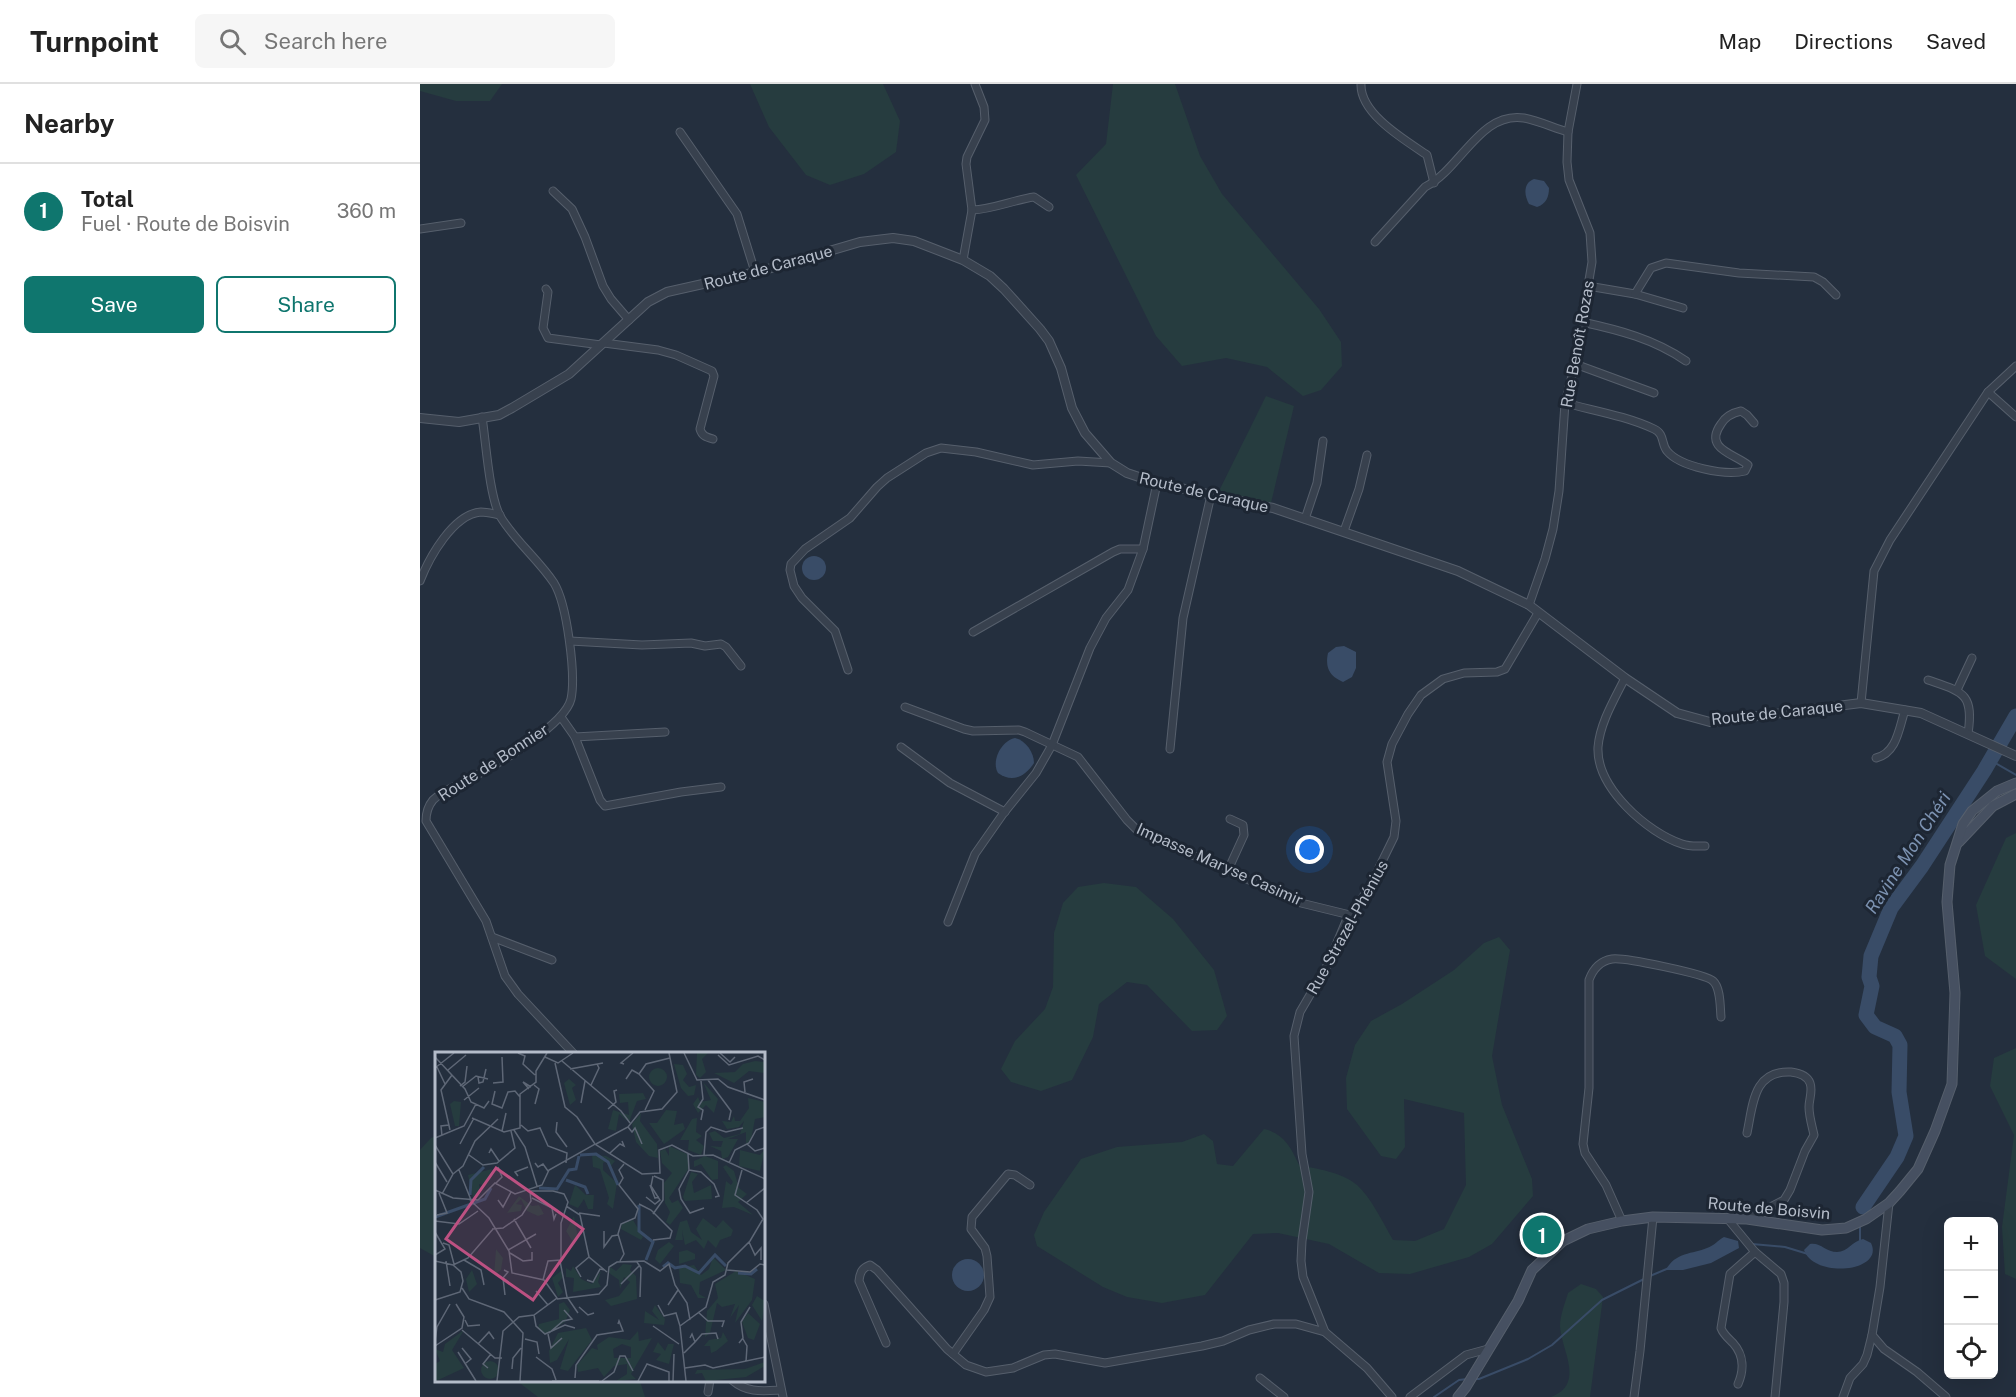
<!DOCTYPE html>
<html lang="en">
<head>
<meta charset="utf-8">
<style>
	:root { --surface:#fff; --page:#f6f6f6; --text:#222; --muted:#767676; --line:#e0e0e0; --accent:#0f766e }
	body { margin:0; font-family:"Public Sans",sans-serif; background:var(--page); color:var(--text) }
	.controls { position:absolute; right:18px; bottom:18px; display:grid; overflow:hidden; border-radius:9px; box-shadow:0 6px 24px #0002 }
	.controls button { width:54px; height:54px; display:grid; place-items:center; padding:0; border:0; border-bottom:2px solid var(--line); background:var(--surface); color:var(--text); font:30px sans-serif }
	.you { position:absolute; left:890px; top:766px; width:21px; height:21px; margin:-15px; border:4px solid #fff; border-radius:50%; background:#1a73e8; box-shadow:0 0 0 9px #1a73e833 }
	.badge { display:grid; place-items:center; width:39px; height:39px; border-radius:50%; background:var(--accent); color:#fff; font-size:20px; font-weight:700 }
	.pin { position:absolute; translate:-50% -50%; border:3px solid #fff; box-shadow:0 2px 6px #0006 }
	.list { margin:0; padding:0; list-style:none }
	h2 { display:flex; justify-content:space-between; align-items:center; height:78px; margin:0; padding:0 24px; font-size:26px }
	h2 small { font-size:20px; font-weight:400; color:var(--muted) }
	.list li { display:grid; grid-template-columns:39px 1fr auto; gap:18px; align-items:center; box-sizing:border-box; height:96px; padding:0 24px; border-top:2px solid var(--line) }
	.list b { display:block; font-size:22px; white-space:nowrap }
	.list p { margin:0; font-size:20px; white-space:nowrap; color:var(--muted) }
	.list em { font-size:20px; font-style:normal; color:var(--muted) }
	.actions { display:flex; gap:12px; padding:18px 24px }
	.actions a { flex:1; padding:14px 0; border:2px solid var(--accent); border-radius:9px; text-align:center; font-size:21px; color:var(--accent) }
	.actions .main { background:var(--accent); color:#fff }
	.icon { flex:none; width:33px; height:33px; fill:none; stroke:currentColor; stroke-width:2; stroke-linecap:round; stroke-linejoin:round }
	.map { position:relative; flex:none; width:1596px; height:1313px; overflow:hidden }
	header { display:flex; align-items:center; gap:36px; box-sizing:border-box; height:84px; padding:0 30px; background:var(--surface); border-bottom:2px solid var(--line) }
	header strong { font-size:28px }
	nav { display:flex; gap:33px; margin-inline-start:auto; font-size:21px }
	.search { width:420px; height:54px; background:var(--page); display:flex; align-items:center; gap:15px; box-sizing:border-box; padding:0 21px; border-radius:9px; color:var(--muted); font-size:22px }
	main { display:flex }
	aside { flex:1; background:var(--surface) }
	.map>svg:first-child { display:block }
	.green { fill:#263c3f }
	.water { fill:#394c67 }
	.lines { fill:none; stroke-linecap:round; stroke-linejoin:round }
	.stream { stroke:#394c67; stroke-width:2 }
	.river { stroke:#394c67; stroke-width:15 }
	.minor-casing { stroke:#565f6c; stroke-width:9 }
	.tertiary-casing { stroke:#565f6c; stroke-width:10 }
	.secondary-casing { stroke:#565f6c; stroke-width:11 }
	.minor { stroke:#38414e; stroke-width:7 }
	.tertiary { stroke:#38414e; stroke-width:8 }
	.secondary { stroke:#465061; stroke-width:9 }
	.labels { text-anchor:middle; stroke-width:6; stroke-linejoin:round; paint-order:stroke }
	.street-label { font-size:16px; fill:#b4bcc9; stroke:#1d2633 }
	.water-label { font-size:18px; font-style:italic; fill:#7c92b1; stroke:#1d2633 }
	.inset-river { fill:none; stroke:#394c67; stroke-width:3 }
	.inset-road { fill:none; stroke:#5e6776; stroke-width:1.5 }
	.view { fill:#bd5182; fill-opacity:0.15; stroke:#bd5182; stroke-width:3 }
	.inset-edge { fill:none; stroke:#b4bcc9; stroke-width:3 }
</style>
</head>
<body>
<header>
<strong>Turnpoint</strong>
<div class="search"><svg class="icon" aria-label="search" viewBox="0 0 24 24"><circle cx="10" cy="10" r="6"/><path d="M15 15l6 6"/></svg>Search here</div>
<nav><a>Map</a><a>Directions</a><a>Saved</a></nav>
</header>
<main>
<aside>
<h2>Nearby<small></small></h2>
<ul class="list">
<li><span class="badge">1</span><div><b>Total</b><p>Fuel · Route de Boisvin</p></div><em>360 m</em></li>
</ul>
<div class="actions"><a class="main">Save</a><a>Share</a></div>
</aside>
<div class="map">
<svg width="1596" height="1313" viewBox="0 0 1596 1313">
	<rect width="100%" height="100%" fill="#242f3e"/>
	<g class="green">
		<polygon points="0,0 82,0 70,17 36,17 0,7"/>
		<polygon points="330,0 463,0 480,37 476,68 444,90 410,101 386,91 349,43"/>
		<polygon points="693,0 755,0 780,72 802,110 899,225 921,258 922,282 901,306 883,312 847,283 806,274 762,282 736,252 656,91 686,60"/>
		<polygon points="846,312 874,322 851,419 798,409"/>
		<polygon points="1596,749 1596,895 1565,872 1556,821 1586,754"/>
		<polygon points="684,799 716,803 753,835 794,886 807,932 797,946 772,947 727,901 707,898 679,920 673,953 652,996 621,1007 591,998 581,985 595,957 625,925 633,903 634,849 643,819 658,803"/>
		<path d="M1079 853 1090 866 1072 972 1082 1021 1112 1095 1113 1112 1072 1160 1049 1173 990 1190 959 1189 909 1160 858 1149 833 1150 785 1211 742 1219 707 1213 683 1203 617 1162 614 1151 624 1128 661 1075 697 1063 762 1058 784 1050 793 1057 797 1080 813 1082 844 1045C863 1049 871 1063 879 1081 897 1085 922 1088 937 1101 952 1115 962 1137 973 1156L995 1157 1024 1145 1046 1101 1044 1029 984 1015 985 1063 976 1075 961 1072 927 1025 926 994 935 961 951 937 982 920 1034 886 1064 859Z"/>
		<polygon points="1596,964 1596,1195 1585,1190 1582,1143 1594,1051 1570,1002 1574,974"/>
		<polygon points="16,1052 16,1173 0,1164 0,1066 11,1054"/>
		<path d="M1161 1200 1176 1205 1183 1213 1170 1313H1131C1166 1300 1141 1266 1140 1242 1140 1232 1145 1219 1148 1209Z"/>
		<polygon points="97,1297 220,1297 225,1313 118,1313"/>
	</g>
	<g class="water">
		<path d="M1114 95 1124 97 1129 104C1129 113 1126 120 1117 123L1109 120C1104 111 1103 99 1114 95Z"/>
		<circle cx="394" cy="484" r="12"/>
		<path d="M924 562 936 568V584L932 593 923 598C909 592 905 583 908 569L916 563Z"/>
		<path d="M595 654C605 656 614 668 614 679 605 693 592 699 578 689 571 677 581 657 595 654Z"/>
		<path d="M1304 1153 1318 1157 1319 1164 1291 1179 1263 1186H1246C1255 1168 1273 1170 1287 1164 1294 1162 1298 1156 1304 1153Z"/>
		<path d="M1443 1155 1451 1159C1465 1188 1394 1195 1384 1166L1390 1160C1400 1158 1406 1168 1417 1168 1428 1168 1432 1157 1443 1155Z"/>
		<circle cx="548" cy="1191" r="16"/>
	</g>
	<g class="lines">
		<g class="stream">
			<polyline points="1570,676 1596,691"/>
			<polyline points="1440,1156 1440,1141"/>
			<polyline points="1332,1160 1365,1163 1388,1170"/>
			<polyline points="1230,1192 1249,1184"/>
			<polyline points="1053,1295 1059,1295 1108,1275 1132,1261 1182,1216 1224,1195"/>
			<polyline points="1014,1313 1039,1296 1047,1295"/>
		</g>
		<polyline class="river" points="1443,1123 1477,1073 1486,1052 1479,1008 1480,961 1475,952 1455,943 1446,931 1452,902 1449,893 1451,872 1471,824 1502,782 1564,687 1596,632"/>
		<defs>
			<g id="minor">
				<path d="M555 0 564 23 565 36 547 73 546 80 552 126C574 125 593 116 614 113L629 123"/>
				<path d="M941 0C940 30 985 56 1007 71L1014 99"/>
				<polyline points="260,48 317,130 335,188"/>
				<polyline points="133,107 152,125 165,153 183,202 191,215 209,236"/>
				<polyline points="0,145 41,139"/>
				<path d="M955 158 1005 103C1041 85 1060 27 1104 34 1119 37 1134 44 1148 48"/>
				<polyline points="543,176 552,126"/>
				<polyline points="1168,202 1215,210 1263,224"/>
				<polyline points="126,205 128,208 123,244 128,254 181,261"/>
				<polyline points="1215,210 1231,184 1246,179 1319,189 1394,193 1403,198 1416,211"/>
				<path d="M1162 238C1199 246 1234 255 1266 277"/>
				<path d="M184 259 238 266 256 271 292 287 294 292 280 345C282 352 286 353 293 355"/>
				<polyline points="1155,280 1234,309"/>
				<polyline points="1568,308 1596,333"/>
				<path d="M1145 319C1175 327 1206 332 1234 345 1245 350 1241 360 1247 367 1260 383 1306 392 1325 387L1328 381C1315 370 1283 365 1301 340 1305 333 1312 329 1321 327L1327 331 1334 339"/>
				<path d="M62 333C66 358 69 411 80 432 95 457 118 475 134 499 147 520 156 591 151 615 145 641 76 681 53 693 41 700 23 706 13 716 8 722 6 729 6 737L66 837 85 892 98 910 154 970"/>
				<polyline points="885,435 897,399 903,357"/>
				<polyline points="924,447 939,405 947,371"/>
				<path d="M0 497C9 474 33 430 61 428 67 428 74 430 80 431"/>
				<polyline points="1109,521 1125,475 1133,445 1139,407 1145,319 1155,280 1172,178 1170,149 1149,96 1147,78 1148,48 1157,0"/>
				<polyline points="553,548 693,468 700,465 723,465"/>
				<polyline points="150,557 222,561 271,559 285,562 301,560 306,563 321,582"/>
				<polyline points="428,586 415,547 382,514 374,502 370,486 371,480 385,465 430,434 457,403 467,394 506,369 521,364 556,368 613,381 658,377 691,379"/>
				<path d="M1205 594C1194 616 1180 639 1178 663 1176 704 1228 749 1262 760 1270 763 1278 762 1285 762"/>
				<path d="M1508 596C1543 608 1554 609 1548 650"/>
				<polyline points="1537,606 1552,574"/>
				<polyline points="1441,619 1454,487 1470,456 1568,308 1596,282"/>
				<polyline points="485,623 544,645 553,647 599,646 605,648 658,673 707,736 718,747 881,819 930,831"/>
				<polyline points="141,633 155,653 180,716 185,722 261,708 301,703"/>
				<polyline points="155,653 245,648"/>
				<polyline points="481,663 530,699 585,728"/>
				<polyline points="750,665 763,534 791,411"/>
				<path d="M1456 674C1477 669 1479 644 1485 626"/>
				<polyline points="808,786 824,751 823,741 810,735"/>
				<polyline points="528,838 555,770 583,730 616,689 632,661 670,564 686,534 708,506 723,465 737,399"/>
				<polyline points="72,853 132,876"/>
				<polyline points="1469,1119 1460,1203 1452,1251 1464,1265 1497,1288 1526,1313"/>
				<polyline points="1307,1134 1335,1168 1361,1190 1364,1199 1364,1218 1355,1313"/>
				<path d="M1327 1135 1364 1116 1370 1106 1385 1067 1394 1051C1392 1042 1389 1032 1389 1023 1389 1015 1393 1007 1390 999 1387 991 1379 989 1371 988 1333 986 1333 1021 1327 1049"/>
				<path d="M1202 1137 1186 1101 1165 1069 1163 1060 1169 1004V896C1173 885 1180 877 1192 875 1203 873 1286 890 1293 897 1301 904 1300 924 1301 933"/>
				<polyline points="344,1220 363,1313"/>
				<path d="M466 1259 439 1197C440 1188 442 1184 450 1181L457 1186 527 1265 546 1281 566 1288 593 1284 624 1271 635 1270 685 1279 782 1262 803 1257 829 1246 854 1240H876L905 1248"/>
				<polyline points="533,1270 564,1226 570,1213 567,1172 565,1164 551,1145 552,1133 588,1090 595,1091 610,1101"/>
				<polyline points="840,1294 864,1313"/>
				<path d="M312 1296C327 1309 342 1307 361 1306"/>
				<path d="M1318 1300C1324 1286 1324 1271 1313 1259 1308 1254 1303 1250 1301 1244L1310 1190 1335 1168"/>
				<polyline points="288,1308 290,1296"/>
				<polyline points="972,1313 947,1284 905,1248 883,1193 881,1177 882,1157 889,1108 882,1070 874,952 880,928 908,880 926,837 949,804 974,753 976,737 967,678 972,660 988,630 1001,611 1023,595 1044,589 1077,588 1085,585 1118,529"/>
				<polyline points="990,1313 1046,1271 1068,1265"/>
				<polyline points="1214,1313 1220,1267 1233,1133"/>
				<polyline points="1423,1313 1430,1294 1443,1280 1447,1271 1452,1251"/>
			</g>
			<polyline id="tertiary" points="0,334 39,338 79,331 92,324 149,290 228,218 247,208 341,187 440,158 473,154 494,157 543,176 570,192 584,205 620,245 629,257 641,284 652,324 665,349 691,379 707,389 737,399 853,424 1038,487 1109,521 1205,594 1257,629 1290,638 1441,619 1501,629 1596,672"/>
			<g id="secondary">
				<polyline points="1539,758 1573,722 1596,710"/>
				<polyline points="1038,1313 1046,1303 1098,1217 1112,1186 1143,1157 1168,1145 1202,1137 1233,1133 1327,1135 1402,1146 1426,1144 1446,1135 1469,1119 1480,1107 1498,1085 1515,1047 1532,1000 1535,909 1527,818 1530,781 1543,740 1552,727 1577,707 1596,699"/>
			</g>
		</defs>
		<use href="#minor" class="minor-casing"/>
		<use href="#tertiary" class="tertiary-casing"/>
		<use href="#secondary" class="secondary-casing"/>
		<use href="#minor" class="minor"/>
		<use href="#tertiary" class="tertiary"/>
		<use href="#secondary" class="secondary"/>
	</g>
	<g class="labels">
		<g class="street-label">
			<text transform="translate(348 183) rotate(-15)" y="6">Route de Caraque</text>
			<text transform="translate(1157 260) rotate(-80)" y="6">Rue Benoît Rozas</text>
			<text transform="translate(784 408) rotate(13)" y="6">Route de Caraque</text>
			<text transform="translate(1357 628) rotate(-6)" y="6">Route de Caraque</text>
			<text transform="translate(73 678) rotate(-33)" y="6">Route de Bonnier</text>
			<text transform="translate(800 780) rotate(24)" y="6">Impasse Maryse Casimir</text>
			<text transform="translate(927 843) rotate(-61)" y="6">Rue Strazel-Phénius</text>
			<text transform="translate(1349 1124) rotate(5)" y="6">Route de Boisvin</text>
		</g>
		<g class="water-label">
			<text transform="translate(1488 769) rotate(-57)" y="6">Ravine Mon Chéri</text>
		</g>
	</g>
	<g transform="translate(15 968)">
		<rect width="330" height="330" fill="#242f3e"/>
		<path d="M262 1H273L267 7 271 20 265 26 261 23ZM320 9 330 10V21L314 19 299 31 279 21 300 20 308 12ZM239 12 248 13 252 22 248 28 254 35 261 33 259 43 253 44 246 36ZM214 25a9 9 0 1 1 18 0a9 9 0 1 1-18 0ZM134 27 141 33 137 36 141 48 135 53 129 31ZM268 30 283 47 279 61 271 53 263 61 258 52 263 45 265 50 276 48ZM208 41 211 47 202 49 194 70 184 62 181 79 173 77 178 58 194 63 193 50 185 51 184 42ZM313 46 330 50V65L320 67 316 88 311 92V80L293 87H303L293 105 287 107 286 99 275 94 286 95 288 89H278L274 81 280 79 289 86 305 82 309 69 304 75 292 77 287 69 296 70 299 64 300 69H305L314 56ZM19 49 26 50 24 74H20L15 52ZM231 58 242 59 239 73 248 71 250 77 229 92 214 71H222ZM206 61 205 69 222 92 223 106 214 104 201 90 197 72ZM257 67 262 66 261 80 267 84 261 88 269 94 266 103 253 98 254 88H245ZM234 94 252 102 254 116 234 146 237 151 243 148 248 156 235 173 231 170 235 160 230 151 229 131 237 121 227 111 225 99 230 97 234 104ZM330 97 325 119 304 114 305 98 325 103ZM157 103 171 104 180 109 176 114 171 109 168 111V118L182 131 178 157 172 152 174 146 165 117 158 115ZM270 104 283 109V127L277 128 266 112 259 115V109ZM291 113 299 119 304 136 312 142 303 150 318 163 299 155 287 156 291 129 296 133 298 130 288 115ZM57 117 51 134 44 132 45 144 38 146 33 123ZM256 120 263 122 257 130 259 141 276 133 277 147 250 149 248 145ZM140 133 151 143H159L158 157H153L149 147 143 156 134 152ZM84 144 97 154 104 153 109 162 103 164 92 159 86 147 81 152 87 153 86 159 72 161ZM139 164 143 186 138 190 131 179ZM268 166 281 176 288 168 298 178 296 184 285 188 281 196 273 188 269 197 261 188 250 193 247 178 248 188H240L245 170 252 168 256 180 267 188 261 177ZM198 168 208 185 206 188 186 177 187 172ZM234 190 239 194 225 212 220 207 223 198ZM61 197 68 206 66 218 59 223ZM252 198 260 202V207L244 212V200ZM278 205 291 218 265 230 264 242 271 246H263L256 233 245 231 244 216 259 213 266 223 274 217ZM188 212 197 213 195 218 201 224 202 247 176 254 170 248 184 244 195 230 189 225 185 237 184 228 174 221 175 215 181 219ZM138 214 146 227 157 232 166 219 163 230 166 235 138 240 139 226 131 225V216L136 219ZM37 218 42 232 34 240 31 227ZM126 219 129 224 123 231 128 240 123 245 117 226ZM301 219 320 227 317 248 300 271 304 253 295 266 300 252 287 255 282 251 275 281 270 285 272 259 283 246 280 232ZM322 244 330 249 327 269 317 253ZM129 250 135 258 130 270 111 282 103 276 104 272 124 267V252ZM220 253 230 267 229 273 209 271 210 259 224 268 217 259ZM313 261 325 272 319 288 313 286 307 270ZM151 276 157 288 133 319 125 317 134 287 122 308 115 311 114 299 123 281ZM29 278 17 298 29 316 1 329 0 312 5 309 0 297 8 300 10 292ZM203 279 204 289 217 286 196 322 201 327 181 329 192 322V312L179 314 169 325 163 316 143 320 142 313 157 296 163 298 162 293 174 285 195 288ZM187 292 196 295V306H179L178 297ZM288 280 293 289 281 299 276 301 275 294H269L274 288 286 286ZM223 290 230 299 233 292H239L234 312 221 308 226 302 218 300ZM46 318a9 9 0 1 1 18 0a9 9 0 1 1-18 0ZM330 310V314L311 325 271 329 267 321 260 322 262 318 310 317Z" fill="#263c3f" fill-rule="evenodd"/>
		<path class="inset-river" d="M145 103 161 102 173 110 183 133M131 128 150 135 153 142M104 136 122 137 134 118 141 117 144 104M35 143 36 128 49 115M204 153V179L218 190 211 208M0 165 50 147 56 136M228 215 233 211 240 216 250 214 264 221 280 203 291 214M303 221 316 222 322 217"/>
		<path class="inset-road" d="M83 1 90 4 88 12 100 23M249 1 262 28 283 27 293 35 330 48M285 1 295 10 300 5M283 3 294 13 323 4 330 8M0 5 30 37 36 50 49 56 54 49M110 5 123 11 138 1M127 9 186 59 195 71M120 11 130 55 142 65 160 92M189 12 186 11 198 1M2 15 10 32M0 16 19 1M135 17 168 11M13 18 31 3M43 25 44 31 48 30 51 17M191 27 197 18 204 22M273 28 296 59 294 68M266 29 268 47 263 55 268 58 266 68M58 31 68 30 67 5M99 33 104 37 100 52M156 33 164 16 162 12M25 34 30 30 32 14M27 35 41 24 53 27M94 37 88 30 96 35M60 39 57 52 67 56 73 40 80 39 85 45M310 40 309 30 318 27M29 48 44 36M146 51 150 29M173 57 181 50 179 39 182 38M210 58 219 39 204 22 211 12 235 6M37 66 69 80 85 76V42L101 30V19L112 1M122 70 121 80 132 95M86 73 93 79 105 76 113 94 132 101 131 111M193 75 197 80 200 76 207 92M15 78 6 38 17 23M79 78 90 95 102 134M67 79 71 61M7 84 6 74 14 73M0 86 29 74 41 52M25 92 39 66M161 92 193 75 205 60 227 57 242 40 234 1M312 92 320 99 330 96M0 93 18 122 7 142M54 101 56 97 64 109M175 101 185 92 189 94 187 89M253 102 254 118 244 137 246 147 255 161 269 156M34 103 48 113 62 111 80 96 76 79M269 103 271 80 276 75 291 80 308 76M0 110 12 130M100 111 103 115 108 112 113 119M294 111 300 98 314 91 321 78 330 75M24 118 36 148M254 118 266 120 279 132 284 144 280 145M18 122 28 114 40 89 63 67M83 124 80 120 93 115M61 131 67 125 63 115M215 133 220 146 224 145M0 138 18 146 43 148M96 139H118L129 142 133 150 126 171V208L113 209 108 228M211 145 220 152 225 148 216 134 218 124M97 146 117 156 119 167 121 162M35 148 54 166 74 199 77 221 109 228 122 246 99 263 84 265 68 279 62 329M43 148 60 131 80 142 107 133 114 118 160 92 207 122 225 121 224 98 237 93 258 104 278 103 330 127M63 148 68 155 76 140M311 151 330 136M204 152 216 158 237 179 235 186 218 188M131 154 145 163 154 205 172 220M144 161 165 164M218 162 228 148V128L219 124M2 163 12 161 4 141M79 167 96 196M0 169 24 172 43 159M57 177 68 176 87 163 96 149 95 139M169 179V195L177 184 183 183M0 180 10 197 0 203M314 190 320 203 326 196V208M8 191 14 193 19 212M73 198 101 182M75 201 88 209 97 208V200M29 208 46 218 49 233M0 209 18 213 26 220 28 229 25 240 0 248M11 209 15 234M125 209 132 245 143 261M185 209 189 202 183 182 186 172 200 166 203 157 184 133 188 126 184 118 189 112M202 210 206 216 205 245M18 213 33 206 58 177M69 218 73 220 68 226 70 243M292 218 315 220 325 212 330 213M146 225 141 216 154 205M152 228 158 230 165 217 170 218M186 232 205 213M27 236 34 247 69 260 88 281 85 329M101 239 113 253M122 247 164 242 172 233 174 215 182 210 209 209 225 219 234 212 240 233 252 251 255 268M223 253 229 264 241 261 245 274M233 253 243 238M144 255 153 263 159 261M263 260 273 269H289L287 275M99 263 101 274 110 282 130 273 140 276M30 268 33 274 45 273M218 274 244 292M27 278 60 306H67M114 281 128 269 137 267 129 258M113 282 116 296 127 286M90 287 102 290 104 302M308 287 312 294 311 310M0 289 2 275 15 252M260 290 267 282 281 281 283 287M304 291 308 286 306 270 315 255M43 292 54 280 59 287M0 294 27 276 29 265 21 252M27 296 36 307 31 311M23 300 41 329M249 301 260 290 257 282 255 286M101 305 117 317 121 328M53 316 48 312 56 302M250 316 270 313 278 316 330 305M77 317 78 306 86 296M140 326 141 313 162 283 188 279 184 269 183 272M117 329H164M167 329 179 320 185 304H190L198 319M203 329 212 312 234 320V329M238 329 239 302M251 329 245 274 271 255 278 230 290 223 293 211 315 189 328 167 322 158 300 143 307 118"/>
		<path class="view" d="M61 116 148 177 98 248 11 187Z"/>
		<rect width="330" height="330" class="inset-edge"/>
	</g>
</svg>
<div class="controls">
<button>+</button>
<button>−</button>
<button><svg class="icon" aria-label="locate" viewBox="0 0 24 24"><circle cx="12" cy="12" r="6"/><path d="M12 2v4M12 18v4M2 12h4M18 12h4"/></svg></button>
</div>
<div class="you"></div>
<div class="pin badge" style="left:1122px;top:1151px">1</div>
</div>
</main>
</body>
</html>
